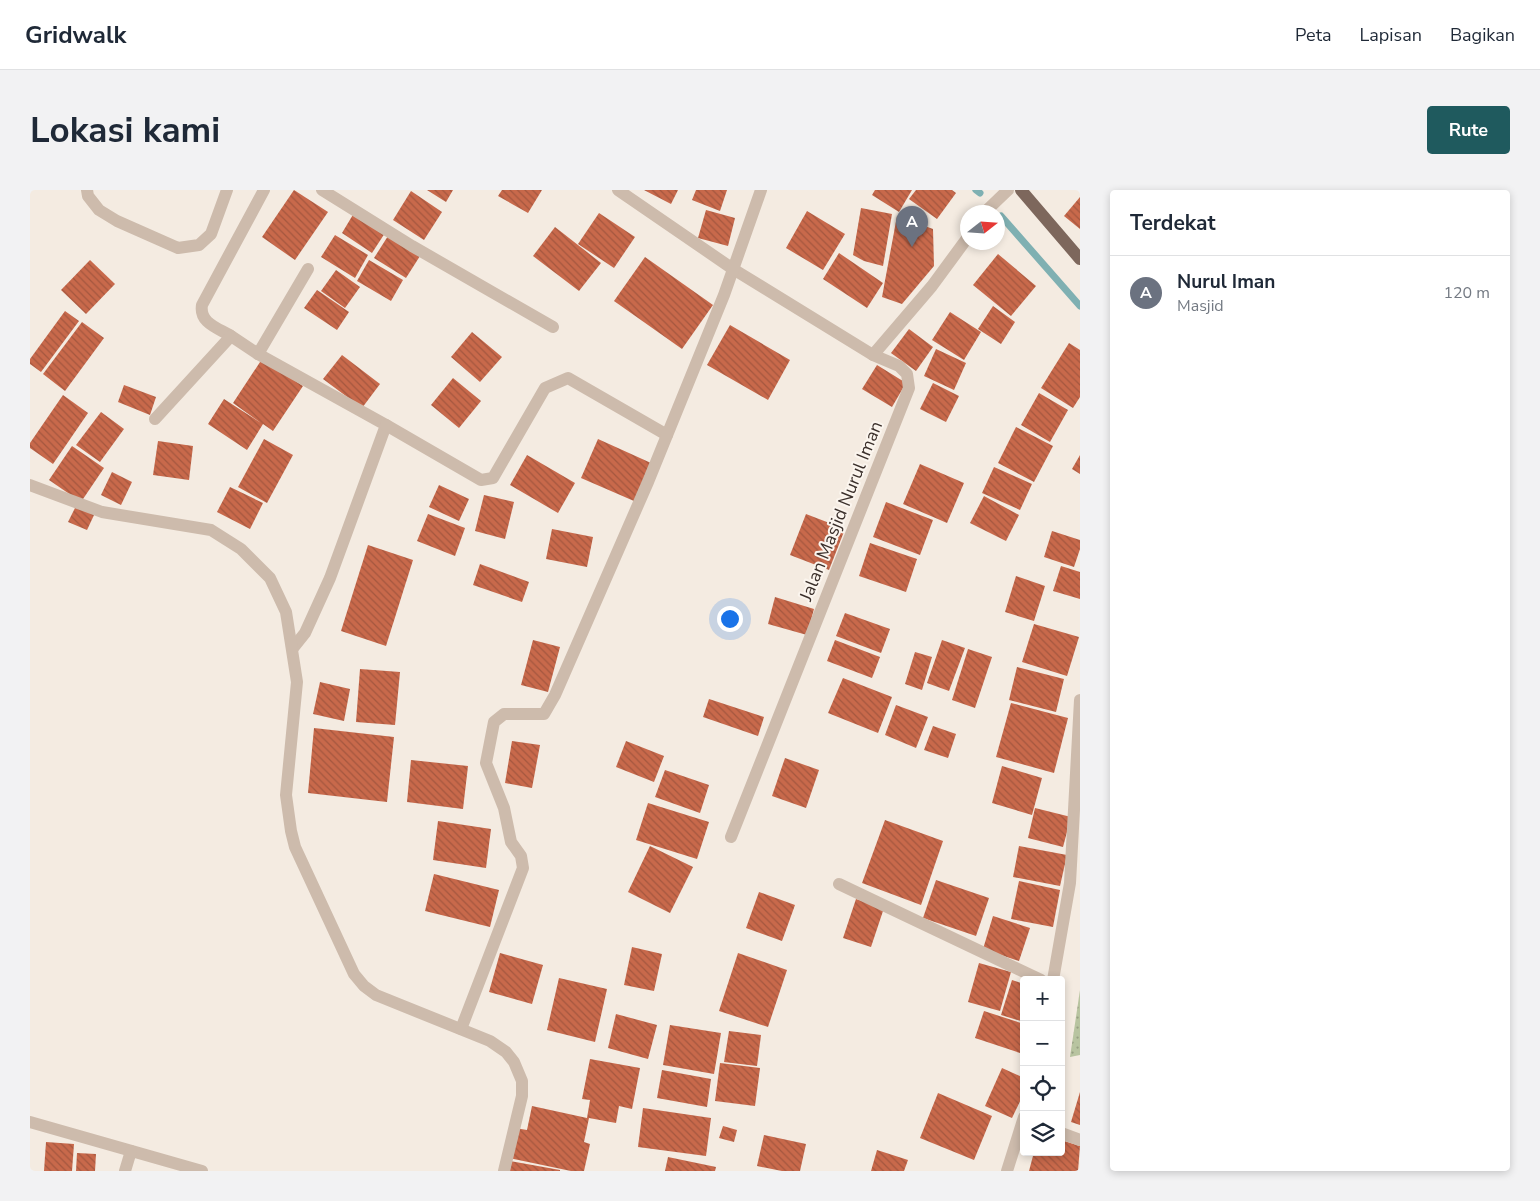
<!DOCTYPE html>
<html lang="id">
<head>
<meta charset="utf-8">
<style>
	:root { --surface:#fff; --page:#f2f2f3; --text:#1f2937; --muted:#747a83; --line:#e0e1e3; --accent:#1f5a5e }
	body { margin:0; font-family:"Nunito Sans",sans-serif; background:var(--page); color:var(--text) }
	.controls { position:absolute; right:15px; bottom:15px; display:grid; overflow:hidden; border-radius:5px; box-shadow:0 2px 8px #0003 }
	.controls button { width:45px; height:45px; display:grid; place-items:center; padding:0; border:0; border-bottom:1px solid var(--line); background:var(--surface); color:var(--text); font:25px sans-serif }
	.compass { position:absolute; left:930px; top:15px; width:45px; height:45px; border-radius:50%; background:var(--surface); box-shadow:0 2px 8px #0003; rotate:73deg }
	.you { position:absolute; left:699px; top:428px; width:18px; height:18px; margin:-12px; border:4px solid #fff; border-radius:50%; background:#1a73e8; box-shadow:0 0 0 8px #1a73e833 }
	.badge { display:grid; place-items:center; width:32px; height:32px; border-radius:50%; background:var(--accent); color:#fff; font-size:16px; font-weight:700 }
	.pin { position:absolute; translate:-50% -41px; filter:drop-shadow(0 1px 2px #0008) }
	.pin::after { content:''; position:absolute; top:26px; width:18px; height:15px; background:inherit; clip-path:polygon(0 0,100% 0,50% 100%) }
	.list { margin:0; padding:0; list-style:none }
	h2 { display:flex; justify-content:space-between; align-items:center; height:65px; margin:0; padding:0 20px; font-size:21px }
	h2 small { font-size:16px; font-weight:400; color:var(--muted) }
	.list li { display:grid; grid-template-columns:32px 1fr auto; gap:15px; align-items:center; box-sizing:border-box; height:75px; padding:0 20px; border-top:1px solid var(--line) }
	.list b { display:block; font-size:19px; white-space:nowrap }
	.list p { margin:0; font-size:16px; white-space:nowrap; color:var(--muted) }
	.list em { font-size:16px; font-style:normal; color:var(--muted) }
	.icon { flex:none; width:28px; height:28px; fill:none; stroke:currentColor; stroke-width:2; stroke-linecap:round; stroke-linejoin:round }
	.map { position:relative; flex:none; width:1050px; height:981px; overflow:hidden; border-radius:5px }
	header { display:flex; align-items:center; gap:30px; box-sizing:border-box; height:70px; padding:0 25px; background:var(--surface); border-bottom:1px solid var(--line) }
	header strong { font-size:24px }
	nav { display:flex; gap:28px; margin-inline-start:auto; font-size:18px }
	.intro { display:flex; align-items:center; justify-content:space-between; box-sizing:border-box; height:120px; padding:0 30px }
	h1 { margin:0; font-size:35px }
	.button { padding:12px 22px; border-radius:5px; background:var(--accent); color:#fff; font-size:18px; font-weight:700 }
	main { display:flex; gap:30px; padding:0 30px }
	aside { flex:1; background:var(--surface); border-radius:5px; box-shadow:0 2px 8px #0003 }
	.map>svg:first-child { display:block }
	.grass { fill:url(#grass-dots) }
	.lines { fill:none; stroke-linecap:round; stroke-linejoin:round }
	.stream { stroke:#7fb0b2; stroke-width:7 }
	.building { fill:url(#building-back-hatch) }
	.minor { stroke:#cdbbac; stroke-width:12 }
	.major { stroke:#7d675c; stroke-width:12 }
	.labels { text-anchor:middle; stroke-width:4; stroke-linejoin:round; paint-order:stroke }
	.street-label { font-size:18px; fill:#3b302b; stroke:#fbf5ee }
</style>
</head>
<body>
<header>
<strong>Gridwalk</strong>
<nav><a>Peta</a><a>Lapisan</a><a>Bagikan</a></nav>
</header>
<div class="intro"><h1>Lokasi kami</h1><a class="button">Rute</a></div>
<main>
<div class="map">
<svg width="1050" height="981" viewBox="0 0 1050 981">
	<defs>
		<pattern id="grass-dots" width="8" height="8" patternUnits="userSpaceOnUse" patternTransform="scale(1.25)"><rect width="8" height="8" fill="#b8c4a0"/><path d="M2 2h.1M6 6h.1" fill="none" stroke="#97a083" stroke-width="1.8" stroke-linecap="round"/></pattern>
		<pattern id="building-back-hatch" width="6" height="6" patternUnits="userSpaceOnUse" patternTransform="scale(1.25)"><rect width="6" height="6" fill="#c8694b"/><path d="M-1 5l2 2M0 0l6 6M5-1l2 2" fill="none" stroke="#a4573f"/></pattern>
	</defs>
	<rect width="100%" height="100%" fill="#f4ebe1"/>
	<polygon class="grass" points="1050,800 1050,865 1040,867"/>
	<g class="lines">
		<g class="stream">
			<polyline points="946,0 950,3"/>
			<polyline points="971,26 1050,116"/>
		</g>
	</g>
	<g class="building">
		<polygon points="264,0 298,22 265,70 232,47"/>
		<polygon points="397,0 423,0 416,12"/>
		<polygon points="472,0 512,0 498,23 468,6"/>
		<polygon points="614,0 648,0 641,14"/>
		<polygon points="666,0 697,0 690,21 662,10"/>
		<polygon points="845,0 882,0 869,22 842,5"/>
		<polygon points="886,0 922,0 926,3 907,29 879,9"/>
		<polygon points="381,1 412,22 394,50 363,30"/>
		<polygon points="1050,7 1050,39 1034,26"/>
		<polygon points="831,18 862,24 853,76 834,71 823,65"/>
		<polygon points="676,20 705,28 698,56 668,48"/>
		<polygon points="777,21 815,44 793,80 756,58"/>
		<polygon points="324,23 355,43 342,63 312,43"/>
		<polygon points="569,23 605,47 584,78 548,54"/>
		<polygon points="867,26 903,39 904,76 872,114 852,107"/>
		<polygon points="525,37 571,73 549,101 503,66"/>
		<polygon points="305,45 338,65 325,88 291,67"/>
		<polygon points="358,46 390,66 376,88 344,68"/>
		<polygon points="809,63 853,93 837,118 793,89"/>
		<polygon points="968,64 1006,96 981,126 943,95"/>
		<polygon points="615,67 683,115 652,159 584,111"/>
		<polygon points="60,70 85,94 56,124 31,100"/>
		<polygon points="339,70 373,90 361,111 327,91"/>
		<polygon points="306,80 330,97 315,118 291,101"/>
		<polygon points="287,100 319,122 307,140 274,118"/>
		<polygon points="963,116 985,132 971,154 948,139"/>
		<polygon points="35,121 49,131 11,182 0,174 0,169"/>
		<polygon points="920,122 951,142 934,170 902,150"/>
		<polygon points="52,132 74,148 35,201 13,184"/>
		<polygon points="700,135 760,170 738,210 677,175"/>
		<polygon points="879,139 903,157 886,181 861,163"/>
		<polygon points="442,142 472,167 450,192 421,167"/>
		<polygon points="1039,153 1050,160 1050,207 1043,218 1011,198"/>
		<polygon points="906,159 936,173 924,200 894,186"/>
		<polygon points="312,165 350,194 332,218 293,189"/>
		<polygon points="232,169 273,196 243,241 233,234 217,260 178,234 194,209 231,233 203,213"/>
		<polygon points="847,175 876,193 862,217 832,199"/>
		<polygon points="423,188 451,211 429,238 401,215"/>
		<polygon points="903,193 929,206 916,232 890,219"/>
		<polygon points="94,195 126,207 120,225 88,212"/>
		<polygon points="1009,203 1038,220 1020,252 991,235"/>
		<polygon points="33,205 58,223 23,274 0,258 0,253"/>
		<polygon points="71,222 94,239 70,272 46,255"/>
		<polygon points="986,237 1023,256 1004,292 968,273"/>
		<polygon points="234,249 263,265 237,313 208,297"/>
		<polygon points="568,249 621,273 604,311 551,288"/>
		<polygon points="128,251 163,256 159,290 123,285"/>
		<polygon points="42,256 74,278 51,312 19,290"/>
		<polygon points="497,265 545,293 528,323 480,295"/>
		<polygon points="1050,265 1050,284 1042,279"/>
		<polygon points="890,274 934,293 917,333 873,314"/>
		<polygon points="964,277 1002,294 990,320 952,303"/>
		<polygon points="82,282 102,292 91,315 71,305"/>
		<polygon points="409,295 439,309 429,331 399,317"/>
		<polygon points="200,297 233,313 220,339 187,322"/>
		<polygon points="454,305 484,312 475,349 445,341"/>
		<polygon points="954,306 989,325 976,351 940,333"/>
		<polygon points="856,312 903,330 890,365 843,347"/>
		<polygon points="47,314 65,323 57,340 38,332"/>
		<polygon points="398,324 435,338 425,366 387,351"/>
		<polygon points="776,324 815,339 799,380 760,365"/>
		<polygon points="522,339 563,347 557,377 516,369"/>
		<polygon points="1022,341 1050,350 1050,359 1044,377 1014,367"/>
		<polygon points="840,353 887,369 876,402 829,386"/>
		<polygon points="338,355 383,370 356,456 311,441"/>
		<polygon points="450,374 499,392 492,412 443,395"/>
		<polygon points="1031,376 1050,382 1050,409 1023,401"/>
		<polygon points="986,386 1015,396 1004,431 975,422"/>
		<polygon points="745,407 784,419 777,445 738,434"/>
		<polygon points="815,423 860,439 851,463 806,446"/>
		<polygon points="1004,434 1049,447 1037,486 992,472"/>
		<polygon points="503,450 530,457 518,502 491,495"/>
		<polygon points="805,450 850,467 842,488 797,471"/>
		<polygon points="912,450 935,458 919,501 897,493"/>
		<polygon points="938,459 962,467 945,518 922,510"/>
		<polygon points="885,462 902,467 892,500 875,494"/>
		<polygon points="987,477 1034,489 1026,522 979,510"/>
		<polygon points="330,479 370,482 365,535 326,532"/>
		<polygon points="813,488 862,507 848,543 798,523"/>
		<polygon points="290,492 320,499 314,531 283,524"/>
		<polygon points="679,509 734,527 728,546 673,527"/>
		<polygon points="981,513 1038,528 1024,583 966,567"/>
		<polygon points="866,515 898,527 886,558 855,545"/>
		<polygon points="903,536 926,544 918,568 894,560"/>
		<polygon points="284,538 364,547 357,612 278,603"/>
		<polygon points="482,551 510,555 502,598 475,593"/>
		<polygon points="596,551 634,566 624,592 586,577"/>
		<polygon points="755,568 789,580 776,618 742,606"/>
		<polygon points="381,570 438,576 433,619 377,612"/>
		<polygon points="972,576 1012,588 1002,625 962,613"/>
		<polygon points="635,580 679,595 670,623 625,607"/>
		<polygon points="618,613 679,632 667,669 606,650"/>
		<polygon points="1005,618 1041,627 1033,657 998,648"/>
		<polygon points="855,630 913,651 891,715 832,693"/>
		<polygon points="408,631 461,639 456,678 403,670"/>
		<polygon points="620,656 663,677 640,723 598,702"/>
		<polygon points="989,656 1037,665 1030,696 983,687"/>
		<polygon points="404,684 469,700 460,737 395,721"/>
		<polygon points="906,690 959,708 946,746 893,728"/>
		<polygon points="989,691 1030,700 1023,737 981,729"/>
		<polygon points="729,702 765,715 752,751 716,738"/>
		<polygon points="826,709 854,718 841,757 813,748"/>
		<polygon points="963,726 1000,738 989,771 953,759"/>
		<polygon points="602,757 632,764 624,801 594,795"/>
		<polygon points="470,763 513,775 502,814 459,802"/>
		<polygon points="708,763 757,780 738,837 689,821"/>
		<polygon points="949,773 981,782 970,821 938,812"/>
		<polygon points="529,788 577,799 565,852 517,840"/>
		<polygon points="982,790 994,794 994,832 971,825"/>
		<polygon points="954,821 994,834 993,864 945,848"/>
		<polygon points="586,824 627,835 618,869 578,858"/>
		<polygon points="640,835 691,843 684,884 633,875"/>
		<polygon points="699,841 731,845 727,876 694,872"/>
		<polygon points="560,869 610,878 602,919 589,916 586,933 559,928 554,952 560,954 554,981 541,981 479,968 485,938 497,940 502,916 557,928 560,910 552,909"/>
		<polygon points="690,873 730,878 725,916 685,911"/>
		<polygon points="972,878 994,888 994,903 982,928 955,916"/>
		<polygon points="632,880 681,889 677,917 627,908"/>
		<polygon points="1050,902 1050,935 1041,932"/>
		<polygon points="908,903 962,926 944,970 890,948"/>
		<polygon points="613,918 681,928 676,966 608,957"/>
		<polygon points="693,936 707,940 704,952 689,948"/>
		<polygon points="734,945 776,954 770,981 752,981 727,976"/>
		<polygon points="1031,950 1050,956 1048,981 999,981 1004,962 1031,962"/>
		<polygon points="16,952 44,954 42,981 14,981"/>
		<polygon points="847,960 878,970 874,981 841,981"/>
		<polygon points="47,963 66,964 65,981 46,981"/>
		<polygon points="638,967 686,977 685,981 635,981"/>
		<polygon points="480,971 530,980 530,981 479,981"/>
	</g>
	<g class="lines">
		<g class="minor">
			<polyline points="57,0 58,6 69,20 87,31 148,58 169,55 181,44 197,0"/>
			<polyline points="292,0 382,56 523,137"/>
			<polyline points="588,0 703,79 843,165 869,176 877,184 879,198 701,647"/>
			<polyline points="955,22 978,0"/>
			<path d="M201 146C188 138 169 133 172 115L234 0"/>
			<polyline points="228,164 278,79"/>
			<polyline points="843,165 902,96 938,47"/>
			<polyline points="125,229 201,146 228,164 356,235 300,388 275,443 263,458"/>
			<polyline points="356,235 451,290 463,288 515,198 538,188 637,245"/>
			<polyline points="0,295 72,322 181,340 211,359 240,388 256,422 267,492 256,605 261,641 265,657 324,784 334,796 346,805 460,851 476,862 484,872 492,891 492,906 474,981"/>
			<polyline points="809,694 1011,790"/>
			<polyline points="1023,790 1040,693 1050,510"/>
			<polyline points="431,839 493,678 491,666 481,652 474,618 456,573 464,532 474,524 514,524 525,505 618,292 694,105 731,0"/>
			<polyline points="0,932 172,981"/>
			<polyline points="1031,943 1050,950"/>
			<polyline points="95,981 101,961"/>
			<polyline points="977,981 994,927"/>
		</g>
		<polyline class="major" points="991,0 1050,69"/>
	</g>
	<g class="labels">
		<g class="street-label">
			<text transform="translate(811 321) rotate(-68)" y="6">Jalan Masjid Nurul Iman</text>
		</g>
	</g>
</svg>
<div class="controls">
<button>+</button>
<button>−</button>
<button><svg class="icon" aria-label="locate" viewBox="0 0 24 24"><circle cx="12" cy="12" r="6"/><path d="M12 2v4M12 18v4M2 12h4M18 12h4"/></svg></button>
<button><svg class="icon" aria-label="layers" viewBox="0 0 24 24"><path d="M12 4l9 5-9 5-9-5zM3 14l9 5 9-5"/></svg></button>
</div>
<svg class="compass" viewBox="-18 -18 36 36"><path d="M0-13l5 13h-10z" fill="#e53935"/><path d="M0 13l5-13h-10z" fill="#747a83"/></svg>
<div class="you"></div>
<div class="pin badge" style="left:882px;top:57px;background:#6b7280">A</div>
</div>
<aside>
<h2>Terdekat<small></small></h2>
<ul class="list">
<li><span class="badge" style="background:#6b7280">A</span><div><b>Nurul Iman</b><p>Masjid</p></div><em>120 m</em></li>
</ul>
</aside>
</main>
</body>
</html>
